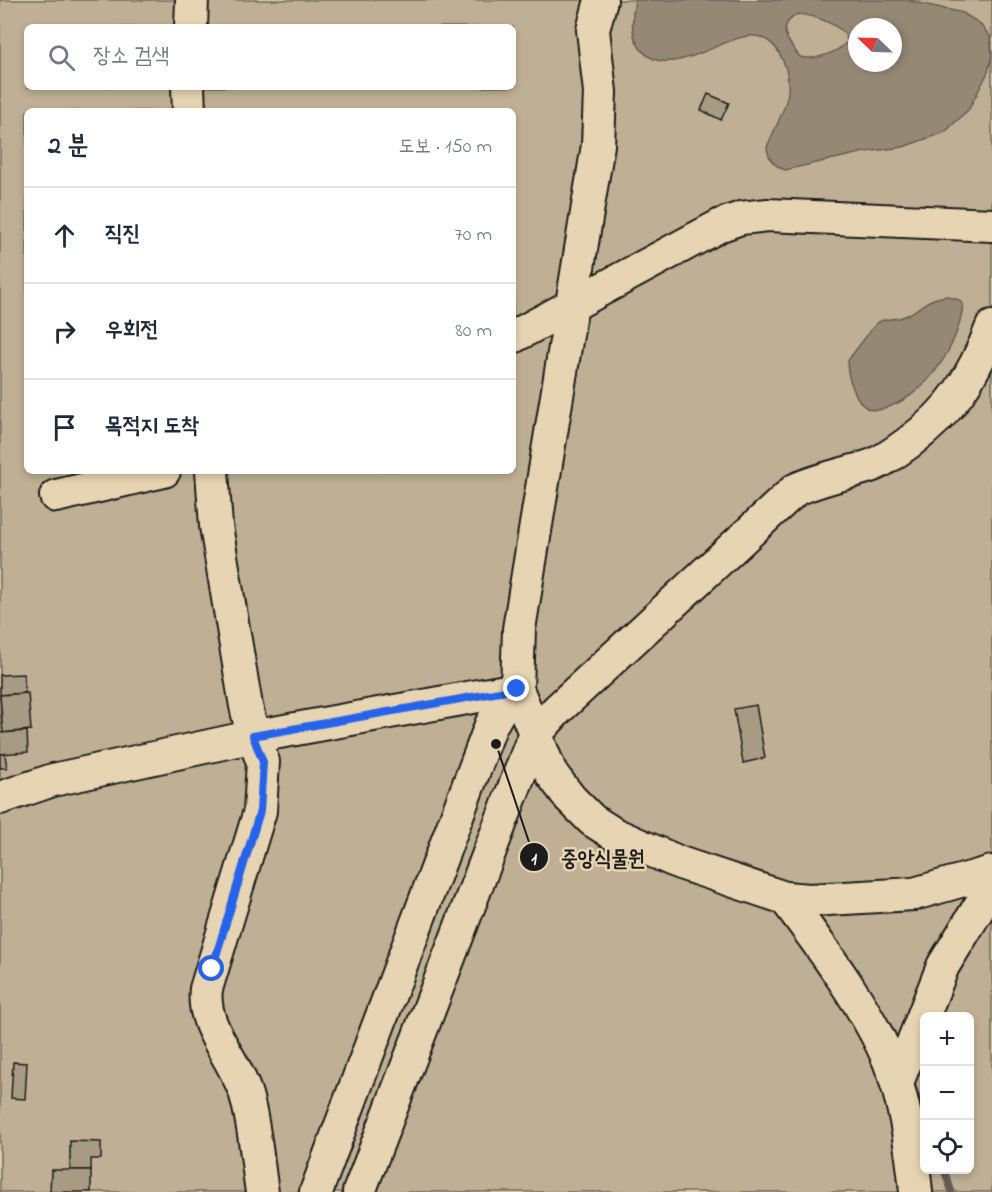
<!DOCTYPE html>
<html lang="ko">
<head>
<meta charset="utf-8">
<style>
	:root { --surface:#fff; --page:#f2f2f3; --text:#1f2937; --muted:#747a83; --line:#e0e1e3 }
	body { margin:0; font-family:"Indie Flower","Poor Story",sans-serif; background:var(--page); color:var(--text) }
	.controls { position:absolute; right:18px; bottom:18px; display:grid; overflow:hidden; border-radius:9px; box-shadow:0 3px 9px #0003 }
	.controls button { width:54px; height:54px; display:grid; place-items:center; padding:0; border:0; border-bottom:2px solid var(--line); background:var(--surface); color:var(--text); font:30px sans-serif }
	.compass { position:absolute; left:848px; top:18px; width:54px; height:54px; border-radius:50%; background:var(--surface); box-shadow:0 3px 9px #0003; rotate:293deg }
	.stop { position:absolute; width:18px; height:18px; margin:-14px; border:4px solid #2563eb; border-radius:50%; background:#fff }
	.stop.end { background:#2563eb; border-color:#fff; box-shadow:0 2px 6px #0008 }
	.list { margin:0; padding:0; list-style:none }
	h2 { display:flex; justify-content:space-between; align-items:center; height:78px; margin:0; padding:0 24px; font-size:26px }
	h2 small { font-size:20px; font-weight:400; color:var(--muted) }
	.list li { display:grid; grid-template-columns:39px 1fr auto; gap:18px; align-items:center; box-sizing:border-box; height:96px; padding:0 24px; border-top:2px solid var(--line) }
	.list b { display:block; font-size:22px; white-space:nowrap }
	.list em { font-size:20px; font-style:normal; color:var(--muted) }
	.icon { flex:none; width:33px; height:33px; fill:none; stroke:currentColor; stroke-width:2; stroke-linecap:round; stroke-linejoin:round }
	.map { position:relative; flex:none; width:992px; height:1192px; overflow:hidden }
	.search { position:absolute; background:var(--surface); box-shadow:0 3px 9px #0003; left:24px; top:24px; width:492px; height:66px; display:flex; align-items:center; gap:15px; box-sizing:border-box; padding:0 21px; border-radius:9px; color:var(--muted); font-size:22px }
	.panel { position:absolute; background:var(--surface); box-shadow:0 3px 9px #0003; left:24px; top:108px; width:492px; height:366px; border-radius:9px }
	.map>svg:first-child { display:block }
	.green { fill:#bfb095; stroke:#6e6658; stroke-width:1.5; fill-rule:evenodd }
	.water { fill:#958975; stroke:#655d51; stroke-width:1.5; fill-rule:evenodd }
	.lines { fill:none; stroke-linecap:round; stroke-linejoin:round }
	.stream { stroke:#655d51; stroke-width:7 }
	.building { fill:#a89b84; stroke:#1c1c1c; stroke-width:1.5 }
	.minor-casing { stroke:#1c1c1c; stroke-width:36 }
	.minor { stroke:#e7d4b2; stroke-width:32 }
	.route { stroke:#2563eb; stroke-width:8 }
	.leader { fill:none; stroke:#1c1c1c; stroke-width:2 }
	.callout-dot { fill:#1c1c1c; stroke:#e7d4b2; stroke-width:2 }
	.mark-label { font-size:18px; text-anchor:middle; font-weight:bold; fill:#fff }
	.callout-label { font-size:21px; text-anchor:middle; font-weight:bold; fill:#1c1c1c; stroke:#e7d4b2; stroke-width:5; stroke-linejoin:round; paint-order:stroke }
</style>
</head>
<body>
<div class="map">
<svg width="992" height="1192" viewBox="0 0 992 1192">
	<rect width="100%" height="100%" fill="#dfcdac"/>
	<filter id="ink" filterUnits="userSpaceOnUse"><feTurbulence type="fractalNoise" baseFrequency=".0167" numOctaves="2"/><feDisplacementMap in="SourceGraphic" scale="12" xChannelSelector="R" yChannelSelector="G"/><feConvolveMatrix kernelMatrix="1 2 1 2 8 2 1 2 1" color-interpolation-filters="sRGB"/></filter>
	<g filter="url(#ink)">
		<path class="green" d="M0 0H992V1192H0ZM27 27H513V87H27ZM857 27H893V63H857ZM27 111H513V471H27ZM924 1016H970V1170H924Z"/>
		<g class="water">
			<path d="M635 0H906L963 13 979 23 990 36 992 55 988 72 969 109 945 132 903 147 865 152 785 170C774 165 769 161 767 148 773 130 786 111 788 92 790 68 777 33 748 36 718 39 666 83 640 48 630 34 632 17 635 0ZM798 14C812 15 848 26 847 42 837 53 815 61 800 57 787 41 775 26 798 14ZM857 27H893V63H857Z"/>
			<path d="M947 296 959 300 963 305C958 346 929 391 891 406 884 409 876 412 869 409 857 405 845 373 848 361 849 358 873 328 876 324 883 317 894 320 902 317 921 311 922 299 947 296Z"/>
		</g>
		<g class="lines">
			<g class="stream">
				<polyline points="913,1087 924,1116"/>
				<polyline points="944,1170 952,1192"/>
			</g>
		</g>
		<g class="building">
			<polygon points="708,94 729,103 721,120 701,110"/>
			<polygon points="24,674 25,693 0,695 0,700 0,675"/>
			<polygon points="28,693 31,730 3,733 0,695"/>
			<polygon points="756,705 765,758 743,763 734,709"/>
			<polygon points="27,731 28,752 0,754 0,733"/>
			<polygon points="0,754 5,754 7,768 0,768"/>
			<polygon points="13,1062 27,1063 25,1099 11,1098"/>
			<polygon points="70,1141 101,1142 101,1159 91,1159 91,1170 70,1170"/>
			<polygon points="51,1170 91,1170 91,1192 50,1192"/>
		</g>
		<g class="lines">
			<defs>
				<g id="minor">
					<polyline points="601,0 593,30 600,92 598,145 519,629 517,689 551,773 570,798 592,820 614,834 680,863 785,898 810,900 914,894 992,872"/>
					<polyline points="191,27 192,0"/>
					<polyline points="188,87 189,111"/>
					<polyline points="513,337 721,225 741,218 768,215 992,225"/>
					<path d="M212 471 216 526 246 706 253 736 263 762 260 811 206 989C201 1028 235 1058 246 1095 255 1127 257 1160 262 1192"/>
					<polyline points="56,496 164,471"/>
					<polyline points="0,798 53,780 246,738 517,689"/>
					<path d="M785 898C819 944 868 1009 889 1061 905 1101 912 1149 916 1192"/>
					<polyline points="897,1083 943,966 992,886"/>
					<polyline points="316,1192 491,725 502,706 517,689"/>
					<path d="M359 1192 534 736 557 710 795 490C820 478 847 474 873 465 885 460 897 451 908 443 952 411 973 377 992 327"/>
				</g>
			</defs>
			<use href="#minor" class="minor-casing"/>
			<use href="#minor" class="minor"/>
		</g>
	</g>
	<g class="lines" filter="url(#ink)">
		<polyline class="route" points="212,969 260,811 263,762 253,736 517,689"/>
	</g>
	<path class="leader" d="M496 744L534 857"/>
	<g class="callout-dot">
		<circle cx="496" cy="744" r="6"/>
		<circle cx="534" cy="857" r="15"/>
	</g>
	<g class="mark-label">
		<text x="534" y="864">1</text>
	</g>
	<g class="callout-label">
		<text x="603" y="865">중앙식물원</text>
	</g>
</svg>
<div class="controls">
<button>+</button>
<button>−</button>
<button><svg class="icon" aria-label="locate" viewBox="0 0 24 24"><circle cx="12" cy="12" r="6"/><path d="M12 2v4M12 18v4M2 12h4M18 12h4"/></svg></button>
</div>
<svg class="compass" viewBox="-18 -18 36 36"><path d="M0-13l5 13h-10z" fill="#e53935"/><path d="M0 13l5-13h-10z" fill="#747a83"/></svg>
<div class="stop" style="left:212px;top:969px"></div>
<div class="stop end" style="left:517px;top:689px"></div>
<div class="search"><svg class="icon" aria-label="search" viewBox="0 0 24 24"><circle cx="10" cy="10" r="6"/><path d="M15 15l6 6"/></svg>장소 검색</div>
<section class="panel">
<h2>2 분<small>도보 · 150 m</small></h2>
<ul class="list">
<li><svg class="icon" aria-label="ahead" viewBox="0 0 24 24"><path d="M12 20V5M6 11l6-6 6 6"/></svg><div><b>직진</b></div><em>70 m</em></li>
<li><svg class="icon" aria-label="right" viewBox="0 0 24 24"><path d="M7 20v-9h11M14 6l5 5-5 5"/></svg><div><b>우회전</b></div><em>80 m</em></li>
<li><svg class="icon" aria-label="arrive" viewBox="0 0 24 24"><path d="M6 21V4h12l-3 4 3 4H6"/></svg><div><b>목적지 도착</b></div></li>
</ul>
</section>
</div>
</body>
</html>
